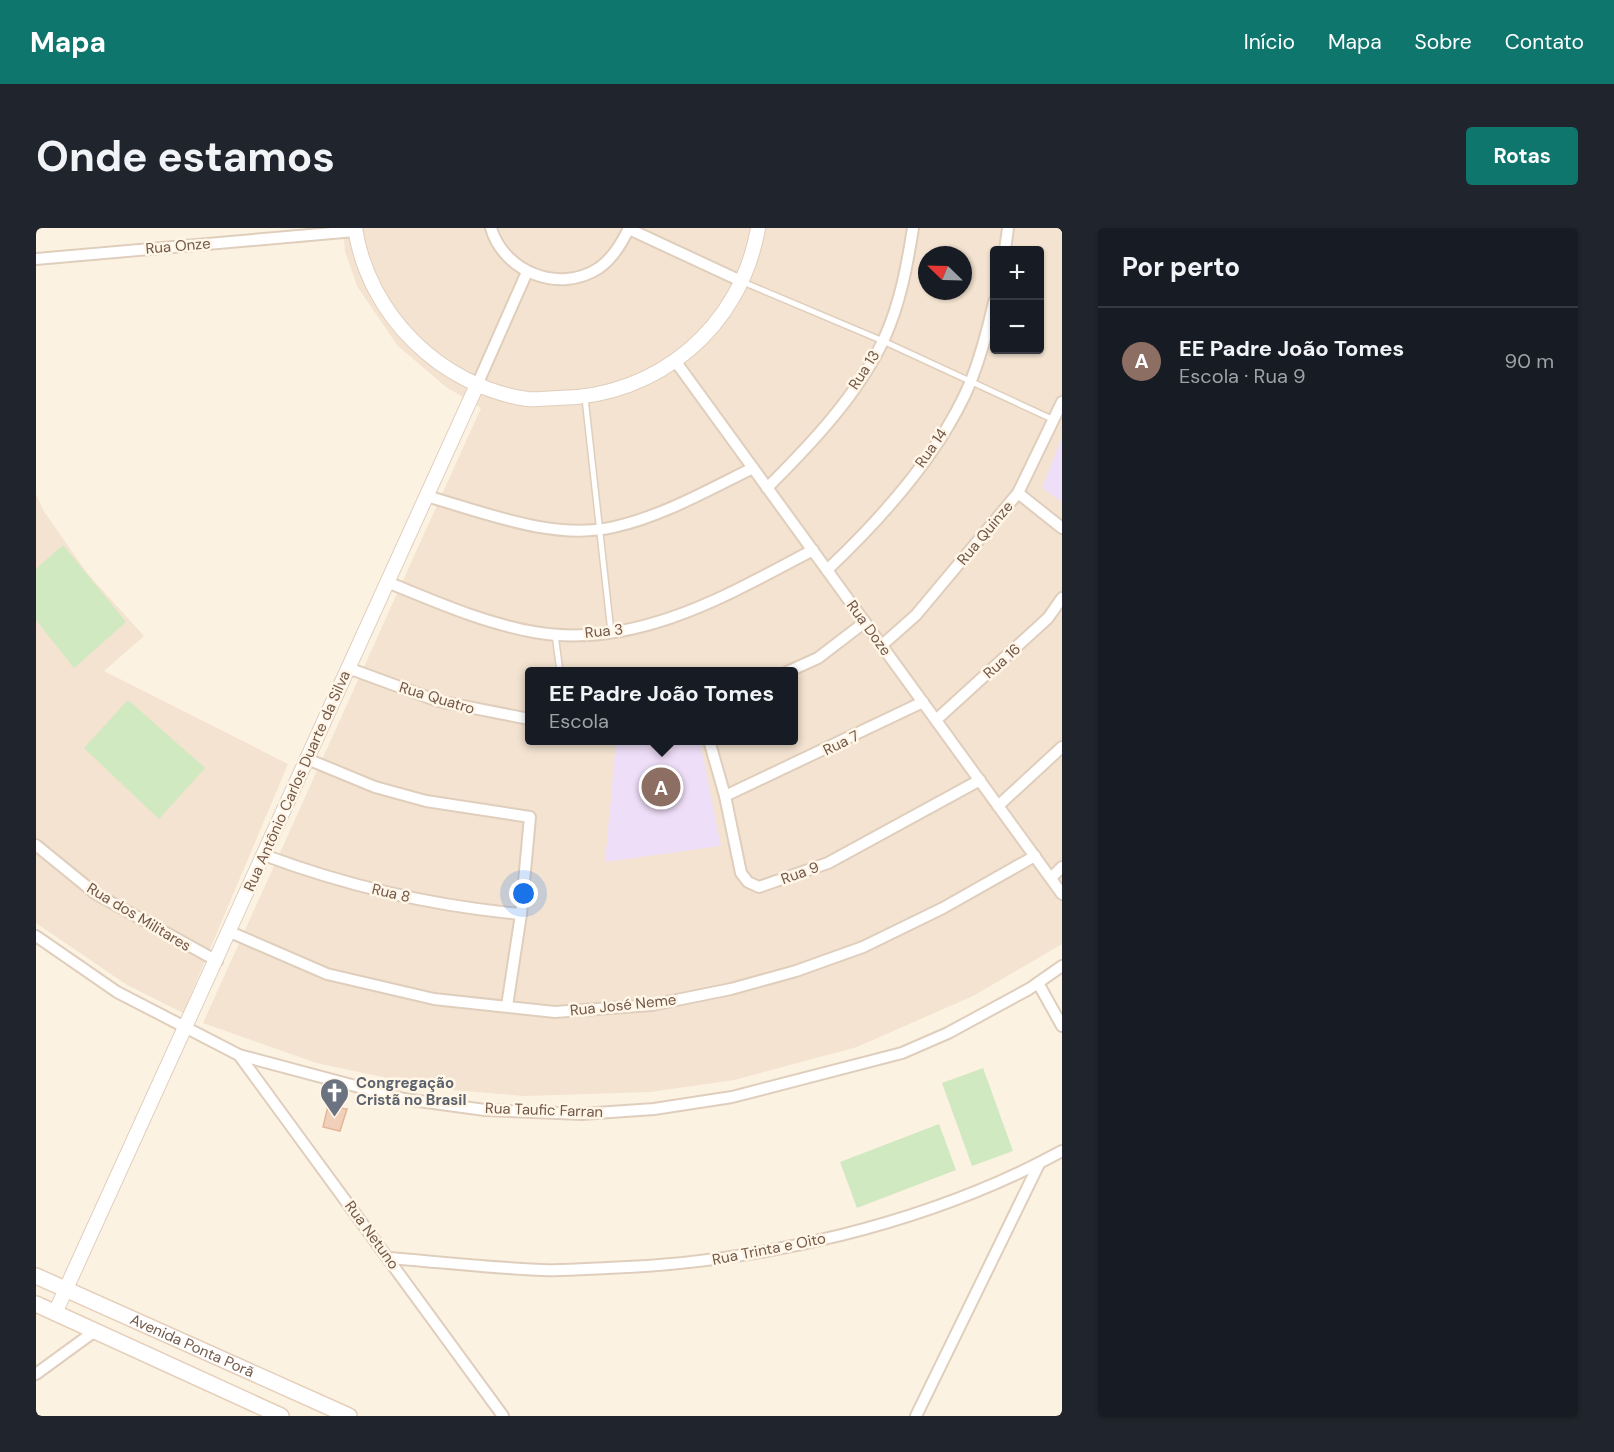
<!DOCTYPE html>
<html lang="pt">
<head>
<meta charset="utf-8">
<style>
	:root { --surface:#171b24; --page:#20242c; --text:#f1f3f6; --muted:#9ea1a6; --line:#363941; --accent:#0f766e }
	body { margin:0; font-family:"DM Sans",sans-serif; background:var(--page); color:var(--text) }
	.controls { position:absolute; right:18px; top:18px; display:grid; overflow:hidden; border-radius:6px; box-shadow:0 2px 4px #0004 }
	.controls button { width:54px; height:54px; display:grid; place-items:center; padding:0; border:0; border-bottom:2px solid var(--line); background:var(--surface); color:var(--text); font:30px sans-serif }
	.compass { position:absolute; left:882px; top:18px; width:54px; height:54px; border-radius:50%; background:var(--surface); box-shadow:0 2px 4px #0004; rotate:293deg }
	.you { position:absolute; left:488px; top:666px; width:21px; height:21px; margin:-15px; border:4px solid #fff; border-radius:50%; background:#1a73e8; box-shadow:0 0 0 9px #1a73e833 }
	.badge { display:grid; place-items:center; width:39px; height:39px; border-radius:50%; background:var(--accent); color:#fff; font-size:20px; font-weight:700 }
	.pin { position:absolute; translate:-50% -50%; border:3px solid #fff; box-shadow:0 2px 6px #0006 }
	.popup { position:absolute; left:489px; top:439px; width:273px; height:78px; box-sizing:border-box; display:grid; place-content:center; border-radius:6px; background:var(--surface); filter:drop-shadow(0 2px 4px #0005); font-size:20px; white-space:nowrap; color:var(--muted) }
	.popup b { font-size:22px; color:var(--text) }
	.popup::after { content:''; position:absolute; left:50%; top:100%; margin-left:-12px; border:12px solid transparent; border-top-color:var(--surface) }
	.list { margin:0; padding:0; list-style:none }
	h2 { display:flex; justify-content:space-between; align-items:center; height:78px; margin:0; padding:0 24px; font-size:26px }
	h2 small { font-size:20px; font-weight:400; color:var(--muted) }
	.list li { display:grid; grid-template-columns:39px 1fr auto; gap:18px; align-items:center; box-sizing:border-box; height:108px; padding:0 24px; border-top:2px solid var(--line) }
	.list b { display:block; font-size:22px; white-space:nowrap }
	.list p { margin:0; font-size:20px; white-space:nowrap; color:var(--muted) }
	.list em { font-size:20px; font-style:normal; color:var(--muted) }
	.map { position:relative; flex:none; width:1026px; height:1188px; overflow:hidden; border-radius:6px }
	header { display:flex; align-items:center; gap:36px; box-sizing:border-box; height:84px; padding:0 30px; background:var(--accent); color:#fff }
	header strong { font-size:28px }
	nav { display:flex; gap:33px; margin-inline-start:auto; font-size:21px }
	.intro { display:flex; align-items:center; justify-content:space-between; box-sizing:border-box; height:144px; padding:0 36px }
	h1 { margin:0; font-size:42px }
	.button { padding:15px 27px; border-radius:6px; background:var(--accent); color:#fff; font-size:21px; font-weight:700 }
	main { display:flex; gap:36px; padding:0 36px }
	aside { flex:1; background:var(--surface); border-radius:6px; box-shadow:0 2px 4px #0004 }
	.map>svg:first-child { display:block }
	.residential { fill:#f3e3d0; fill-rule:evenodd }
	.education { fill:#efdef8 }
	.green { fill:#d0e9c0 }
	.building { fill:#f1d0b9; stroke:#e3b69a; stroke-width:1.5 }
	.lines { fill:none; stroke-linecap:round; stroke-linejoin:round }
	.service-casing { stroke:#e0cebd; stroke-width:8 }
	.minor-casing { stroke:#e0cebd; stroke-width:14 }
	.tertiary-casing { stroke:#e0cebd; stroke-width:16 }
	.secondary-casing { stroke:#e5cfbb; stroke-width:18 }
	.service { stroke:#fff; stroke-width:5 }
	.minor { stroke:#fff; stroke-width:10 }
	.tertiary { stroke:#fff; stroke-width:14 }
	.secondary { stroke:#fff; stroke-width:15 }
	.labels { text-anchor:middle; stroke-width:5; stroke-linejoin:round; paint-order:stroke }
	.street-label { font-size:15px; fill:#725849; stroke:#fff6e7 }
	.worship-label { font-size:15px; font-weight:bold; fill:#5b616d; stroke:#fff6e7; text-anchor:start }
</style>
</head>
<body>
<header>
<strong>Mapa</strong>
<nav><a>Início</a><a>Mapa</a><a>Sobre</a><a>Contato</a></nav>
</header>
<div class="intro"><h1>Onde estamos</h1><a class="button">Rotas</a></div>
<main>
<div class="map">
<svg width="1026" height="1188" viewBox="0 0 1026 1188">
	<rect width="100%" height="100%" fill="#fcf2e1"/>
	<g class="residential">
		<path d="M307 0H1026V716L937 768 821 819 698 852 614 864 488 868 404 861 280 835 167 795 445 180 410 159 361 117 321 58 309 23ZM958 22H1004V122H958ZM891 27H927V63H891ZM493 444H757V512H493Z"/>
		<polygon points="0,266 7,282 51,345 108,408 68,443 252,536 147,785 91,757 0,695"/>
	</g>
	<g class="education">
		<polygon points="1026,209 1026,274 1006,260"/>
		<polygon points="580,513 664,513 685,618 569,634"/>
	</g>
	<g class="green">
		<polygon points="27,317 90,394 38,440 0,392 0,341"/>
		<polygon points="92,472 169,540 123,591 48,520"/>
		<polygon points="947,840 977,923 936,938 906,855"/>
		<polygon points="903,896 920,942 821,980 804,934"/>
	</g>
	<polygon class="building" points="292,878 311,881 304,903 287,899"/>
	<g class="lines">
		<defs>
			<g id="service">
				<polyline points="707,54 847,113 1018,192"/>
				<polyline points="549,170 575,404"/>
				<polyline points="519,406 524,444"/>
			</g>
			<g id="minor">
				<path d="M455 0C468 44 523 66 563 40 577 30 586 15 593 0"/>
				<polyline points="593,1 707,54"/>
				<polyline points="969,22 972,0"/>
				<polyline points="0,31 319,3"/>
				<polyline points="640,134 1026,666"/>
				<polyline points="441,157 491,44"/>
				<path d="M731 260C775 216 821 168 848 111 864 76 871 38 877 0"/>
				<polyline points="982,265 1026,300"/>
				<path d="M390 268C448 284 517 313 578 299 627 288 672 262 717 240"/>
				<path d="M791 342C845 291 906 223 935 153 945 127 952 101 958 74"/>
				<path d="M351 354C398 373 447 395 498 404 599 422 692 367 777 322"/>
				<polyline points="845,418 880,387 982,265 1026,174"/>
				<polyline points="312,440 402,473 493,491"/>
				<polyline points="751,444 782,430 829,394"/>
				<polyline points="900,492 1012,390 1026,370"/>
				<polyline points="673,512 689,568 705,645 712,654 723,659 792,635 944,552"/>
				<polyline points="271,531 339,559 390,573 494,589 485,686 471,778"/>
				<polyline points="689,568 887,474"/>
				<polyline points="962,578 1026,519"/>
				<polyline points="0,617 60,666 181,733"/>
				<path d="M228 627C311 658 397 678 485 686"/>
				<polyline points="1015,650 1026,639"/>
				<polyline points="194,704 291,746 398,771 519,784 616,777 695,761 760,743 827,719 907,680 999,628"/>
				<polyline points="0,708 81,764 203,827 368,871 449,882 546,886 618,881 696,869 866,825 912,805 993,761 1026,738"/>
				<polyline points="1002,755 1026,798"/>
				<polyline points="203,827 467,1188"/>
				<path d="M353 1030C404 1034 456 1040 507 1042 528 1043 550 1041 571 1040 723 1035 892 996 1026 923"/>
				<polyline points="0,1146 59,1103"/>
				<polyline points="880,1188 1003,936"/>
			</g>
			<g id="tertiary">
				<path d="M319 0C332 86 404 158 491 171 501 172 512 170 522 170 622 169 705 99 722 0"/>
				<polyline points="19,1085 441,157"/>
			</g>
			<g id="secondary">
				<path id="s1" d="M0 1048 313 1188"/>
				<polyline points="0,1076 245,1188"/>
			</g>
		</defs>
		<use href="#service" class="service-casing"/>
		<use href="#minor" class="minor-casing"/>
		<use href="#tertiary" class="tertiary-casing"/>
		<use href="#secondary" class="secondary-casing"/>
		<use href="#service" class="service"/>
		<use href="#minor" class="minor"/>
		<use href="#tertiary" class="tertiary"/>
		<use href="#secondary" class="secondary"/>
	</g>
	<defs>
		<symbol id="church-pin" viewBox="-11 -11 22 30"><path d="M0 17L-7.5 6A9.5 9.5 0 1 1 7.5 6Z" fill="#6b7280" stroke="#fff6e7"/><path d="M-1.2-6h2.4v3.5h3.3v2.4h-3.3V6h-2.4V-.1h-3.3v-2.4h3.3Z" fill="#fff"/></symbol>
	</defs>
	<g fill-rule="evenodd">
		<use href="#church-pin" x="282" y="848" width="33" height="45"/>
	</g>
	<g class="labels">
		<g class="street-label">
			<text transform="translate(142 18) rotate(-5)" y="5">Rua Onze</text>
			<text transform="translate(828 142) rotate(-57)" y="5">Rua 13</text>
			<text transform="translate(895 220) rotate(-55)" y="5">Rua 14</text>
			<text transform="translate(949 305) rotate(-50)" y="5">Rua Quinze</text>
			<text transform="translate(833 400) rotate(54)" y="5">Rua Doze</text>
			<text transform="translate(568 403) rotate(-6)" y="5">Rua 3</text>
			<text transform="translate(966 433) rotate(-42)" y="5">Rua 16</text>
			<text transform="translate(401 470) rotate(17)" y="5">Rua Quatro</text>
			<text transform="translate(805 515) rotate(-26)" y="5">Rua 7</text>
			<text transform="translate(261 553) rotate(-66)" y="5">Rua Antônio Carlos Duarte da Silva</text>
			<text transform="translate(764 645) rotate(-20)" y="5">Rua 9</text>
			<text transform="translate(355 665) rotate(13)" y="5">Rua 8</text>
			<text transform="translate(103 689) rotate(31)" y="5">Rua dos Militares</text>
			<text transform="translate(587 777) rotate(-6)" y="5">Rua José Neme</text>
			<text transform="translate(508 882) rotate(2)" y="5">Rua Taufic Farran</text>
			<text transform="translate(336 1007) rotate(54)" y="5">Rua Netuno</text>
			<text transform="translate(733 1021) rotate(-11)" y="5">Rua Trinta e Oito</text>
			<text dy="5" stroke="none"><textPath href="#s1" startOffset="171">Avenida Ponta Porã</textPath></text>
		</g>
		<g class="worship-label">
			<text x="320" y="860">Congregação<tspan x="320" dy="17">Cristã no Brasil</tspan></text>
		</g>
	</g>
</svg>
<div class="controls">
<button>+</button>
<button>−</button>
</div>
<svg class="compass" viewBox="-18 -18 36 36"><path d="M0-13l5 13h-10z" fill="#e53935"/><path d="M0 13l5-13h-10z" fill="#9ea1a6"/></svg>
<div class="you"></div>
<div class="pin badge" style="left:625px;top:559px;background:#8d6e63">A</div>
<div class="popup"><b>EE Padre João Tomes</b>Escola</div>
</div>
<aside>
<h2>Por perto<small></small></h2>
<ul class="list">
<li><span class="badge" style="background:#8d6e63">A</span><div><b>EE Padre João Tomes</b><p>Escola · Rua 9</p></div><em>90 m</em></li>
</ul>
</aside>
</main>
</body>
</html>
